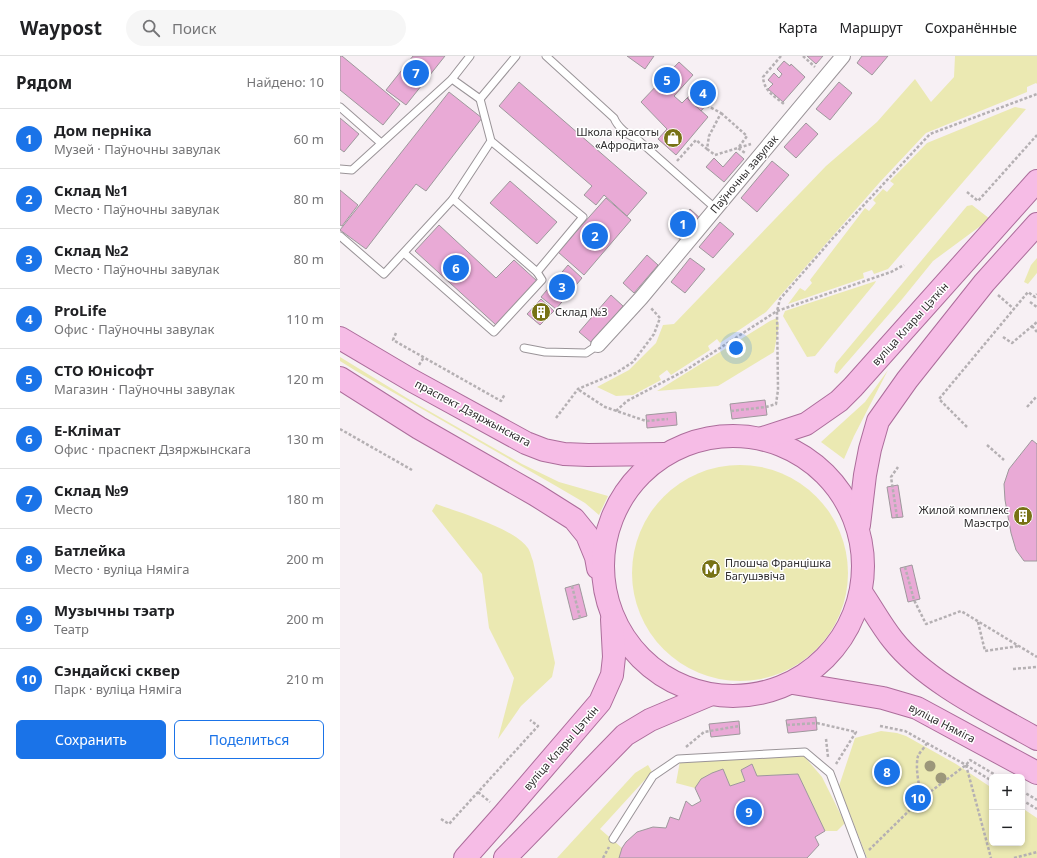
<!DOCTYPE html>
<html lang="ru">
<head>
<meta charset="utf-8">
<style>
	:root { --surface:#fff; --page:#f6f6f6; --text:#202124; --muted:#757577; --line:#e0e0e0; --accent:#1a73e8 }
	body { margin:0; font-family:"Noto Sans",sans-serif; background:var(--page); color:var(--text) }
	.controls { position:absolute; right:12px; bottom:12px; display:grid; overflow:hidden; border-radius:6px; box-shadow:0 2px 6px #0003 }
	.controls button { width:36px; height:36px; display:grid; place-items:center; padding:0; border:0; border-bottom:1px solid var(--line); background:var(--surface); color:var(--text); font:20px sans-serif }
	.you { position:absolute; left:396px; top:292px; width:14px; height:14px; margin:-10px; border:3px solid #fff; border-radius:50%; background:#1a73e8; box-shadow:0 0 0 6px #1a73e833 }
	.badge { display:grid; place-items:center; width:26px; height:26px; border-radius:50%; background:var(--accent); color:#fff; font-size:13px; font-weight:700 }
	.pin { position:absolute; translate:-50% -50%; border:2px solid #fff; box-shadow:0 1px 4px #0006 }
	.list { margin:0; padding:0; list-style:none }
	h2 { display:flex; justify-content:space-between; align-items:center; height:52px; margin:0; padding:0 16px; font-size:17px }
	h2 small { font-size:13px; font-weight:400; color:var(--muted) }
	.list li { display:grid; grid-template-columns:26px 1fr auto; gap:12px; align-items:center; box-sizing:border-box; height:60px; padding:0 16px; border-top:1px solid var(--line) }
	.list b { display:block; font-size:15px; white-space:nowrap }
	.list p { margin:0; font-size:13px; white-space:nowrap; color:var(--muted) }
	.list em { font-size:13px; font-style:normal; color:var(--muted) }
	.actions { display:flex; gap:8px; padding:12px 16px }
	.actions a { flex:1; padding:9px 0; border:1px solid var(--accent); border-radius:6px; text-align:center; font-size:14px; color:var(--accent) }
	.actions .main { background:var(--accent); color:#fff }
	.icon { flex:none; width:22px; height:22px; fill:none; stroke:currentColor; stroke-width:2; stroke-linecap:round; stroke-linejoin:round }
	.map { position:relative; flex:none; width:697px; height:802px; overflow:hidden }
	header { display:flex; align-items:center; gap:24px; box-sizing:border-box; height:56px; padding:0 20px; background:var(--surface); border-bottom:1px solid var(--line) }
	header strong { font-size:19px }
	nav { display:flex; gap:22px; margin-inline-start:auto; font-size:14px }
	.search { width:280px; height:36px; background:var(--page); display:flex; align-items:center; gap:10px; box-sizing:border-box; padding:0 14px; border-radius:22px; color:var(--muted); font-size:15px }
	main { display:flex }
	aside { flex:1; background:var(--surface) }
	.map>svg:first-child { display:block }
	.green { fill:#ebe9b2 }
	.building { fill:#e9aad6; stroke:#9e989c }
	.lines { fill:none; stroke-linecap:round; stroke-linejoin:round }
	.service-casing { stroke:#9a9498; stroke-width:9 }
	.minor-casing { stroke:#9a9498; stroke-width:16 }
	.primary-casing { stroke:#ac6d9b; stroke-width:24 }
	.path { stroke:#b5b0b3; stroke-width:2.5; stroke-dasharray:3 2; stroke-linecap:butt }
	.service { stroke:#fff; stroke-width:7 }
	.minor { stroke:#fff; stroke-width:14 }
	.primary { stroke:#f6bce6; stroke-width:22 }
	.tree { fill:#9c977a }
	.labels { text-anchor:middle; stroke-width:3; stroke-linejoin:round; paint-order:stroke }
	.poi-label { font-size:11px; fill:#2f2d2e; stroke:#fff; text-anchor:end }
	.street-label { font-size:11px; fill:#2f2d2e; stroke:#fff }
</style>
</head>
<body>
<header>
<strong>Waypost</strong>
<div class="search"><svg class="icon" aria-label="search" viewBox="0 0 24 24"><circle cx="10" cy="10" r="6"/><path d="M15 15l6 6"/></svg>Поиск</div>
<nav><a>Карта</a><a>Маршрут</a><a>Сохранённые</a></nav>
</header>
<main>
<aside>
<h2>Рядом<small>Найдено: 10</small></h2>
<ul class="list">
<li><span class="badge">1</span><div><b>Дом перніка</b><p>Музей · Паўночны завулак</p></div><em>60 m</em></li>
<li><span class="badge">2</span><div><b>Склад №1</b><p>Место · Паўночны завулак</p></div><em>80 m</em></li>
<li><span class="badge">3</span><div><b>Склад №2</b><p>Место · Паўночны завулак</p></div><em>80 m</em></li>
<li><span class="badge">4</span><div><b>ProLife</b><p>Офис · Паўночны завулак</p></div><em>110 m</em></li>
<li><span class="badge">5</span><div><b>СТО Юнісофт</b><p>Магазин · Паўночны завулак</p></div><em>120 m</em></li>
<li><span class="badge">6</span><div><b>Е-Клімат</b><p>Офис · праспект Дзяржынскага</p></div><em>130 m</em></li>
<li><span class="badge">7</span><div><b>Склад №9</b><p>Место</p></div><em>180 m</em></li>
<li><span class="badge">8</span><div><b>Батлейка</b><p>Место · вуліца Няміга</p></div><em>200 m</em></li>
<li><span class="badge">9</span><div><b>Музычны тэатр</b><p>Театр</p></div><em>200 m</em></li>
<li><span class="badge">10</span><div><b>Сэндайскі сквер</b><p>Парк · вуліца Няміга</p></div><em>210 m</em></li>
</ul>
<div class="actions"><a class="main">Сохранить</a><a>Поделиться</a></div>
</aside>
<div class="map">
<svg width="697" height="802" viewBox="0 0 697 802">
	<rect width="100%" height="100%" fill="#f7f0f4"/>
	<g class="green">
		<polygon points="615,0 697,0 697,28 696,27 687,31 687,36 586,77 540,126 426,256 380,287 377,283 368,290 370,294 331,319 327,314 319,320 321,324 293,339 276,340 257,331 289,314 316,287 323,269 334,268 486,110 537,66 575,23 591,46 614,21"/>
		<polygon points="675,51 686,53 548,213 534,218 532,214 523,217 524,222 448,248 460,232 465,235 472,227 470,224 525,152 529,155 536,147 533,144 543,133 547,136 554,128 550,125 587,87"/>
		<polygon points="632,149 650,163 593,205 563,242 497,318 494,316 496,307 627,150"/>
		<polygon points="697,202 697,217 688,228 684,226 691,209"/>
		<polygon points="536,225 535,227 475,300 467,301 443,260 445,255"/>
		<polygon points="437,262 439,269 434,296 378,330 317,335 430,265"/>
		<polygon points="0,301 75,347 182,408 219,426 268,440 259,459 245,447 216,430 16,315 0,305"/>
		<polygon points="548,314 514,380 504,403 481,386 525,346"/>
		<circle cx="400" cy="517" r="108"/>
		<path d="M96 448C118 456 173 472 187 491 190 494 191 500 193 505L215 607 212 621 181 650 158 683 174 622 149 572 142 518 92 455Z"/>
		<polygon points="541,675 557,677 566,680 616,708 652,732 652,787 682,787 682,752 697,762 697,802 527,802 499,730 515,682"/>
		<path d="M464 700 482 721 505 767 497 775H485L458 718 417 720 412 708 401 714 405 725 390 730 383 713C370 718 363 720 355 732L336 727 340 705Z"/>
		<polygon points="308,709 312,716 260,773 282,792 279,802 217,802 295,717"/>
	</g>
	<g class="building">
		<polygon points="0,0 2,0 60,48 43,69 0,34"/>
		<polygon points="73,0 105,0 66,49 46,34"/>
		<polygon points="287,0 314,0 305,13"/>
		<polygon points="467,0 483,0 476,8"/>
		<polygon points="522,0 548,0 532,19 517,7"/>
		<polygon points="444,5 450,10 451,8 465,21 443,46 428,33 433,28 428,24 434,17 439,22 442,18 437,13"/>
		<polygon points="339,6 353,19 334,40 342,47 347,42 368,61 336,99 318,83 327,73 301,46"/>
		<polygon points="179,26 307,137 287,160 264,139 256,149 244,139 252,130 159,50"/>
		<polygon points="499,26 512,37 490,64 476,53"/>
		<polygon points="359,30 372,42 361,55 347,42"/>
		<polygon points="109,36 142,62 86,135 76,128 26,193 0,174"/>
		<polygon points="0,62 19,78 4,96 0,93"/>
		<polygon points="466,67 478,78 456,102 444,91"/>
		<polygon points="396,96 404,103 384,126 366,111 374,102 383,111"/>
		<polygon points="432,105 449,119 417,156 401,142"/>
		<polygon points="170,125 217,166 197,188 150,147"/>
		<polygon points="0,134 18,149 2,170 0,169"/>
		<polygon points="266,142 291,164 244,219 218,196"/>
		<polygon points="341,153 346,158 350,153 361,163 341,184 330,174 334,170 329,165"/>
		<polygon points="380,166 394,178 373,202 359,191"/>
		<polygon points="99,169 156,222 174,204 197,225 156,269 75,195"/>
		<polygon points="307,199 318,209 294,237 283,227"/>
		<polygon points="350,202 365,213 345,237 331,226"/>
		<polygon points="228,209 242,222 216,253 201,241"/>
		<polygon points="271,239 283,250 252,287 239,276"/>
		<polygon points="201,243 214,255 200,269 187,258"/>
		<polygon points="425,344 427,359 392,363 390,348"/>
		<polygon points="336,356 337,369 307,372 306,359"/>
		<polygon points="692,384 697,388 697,505 684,505 676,494 671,477 665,444 664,428 669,413"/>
		<polygon points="558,429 563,461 552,462 547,431"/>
		<polygon points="572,509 580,543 568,546 560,512"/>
		<polygon points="239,528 247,560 233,564 225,532"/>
		<polygon points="476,661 477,674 448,677 446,664"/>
		<polygon points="399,665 400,678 371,681 369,668"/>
		<polygon points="412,708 417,720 458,718 485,775 475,781 479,789 467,802 279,802 282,792 286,786 297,776 313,771 326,772 330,761 339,764 346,745 352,750 361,745 355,732 361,723 372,717 383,713 390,730 405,725 401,714"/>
	</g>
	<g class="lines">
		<defs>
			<g id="service">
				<path d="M206 0 274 62C277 70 288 80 296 82L375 152"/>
				<polyline points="112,23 130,0"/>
				<polyline points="0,51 41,87"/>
				<polyline points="151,85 113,143 197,216 243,161 151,85 140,43 176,0"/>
				<polyline points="0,113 12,114 112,23 140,43"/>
				<polyline points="0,180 44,218 113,143"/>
				<polyline points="64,197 154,276 202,224 197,216"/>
				<polyline points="184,292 205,296 246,297 258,289"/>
				<polyline points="273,783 313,720 338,703 465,696 490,717 522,802"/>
			</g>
			<polyline id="minor" points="258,289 301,242 503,0"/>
			<g id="primary">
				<polyline points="0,282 71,324 186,387 204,394 224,398 248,399 325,398"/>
				<polyline points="0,322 79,372 196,439 234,463 247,479 256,501 258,512"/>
				<circle cx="393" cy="510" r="130"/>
				<polyline points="423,382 466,368 499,345 513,331 697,125"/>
				<polyline points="519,469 525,419 530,393 538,365 567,324 644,227 697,168"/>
				<path d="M521 536C532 552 541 569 553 584 586 626 651 657 697 683"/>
				<polyline points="453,627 543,642 577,652 697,717"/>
				<polyline points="125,802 164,758 260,646 272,619 274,601 272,563"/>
				<polyline points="165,802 285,679 310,664 369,639"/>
			</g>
		</defs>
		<use href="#service" class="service-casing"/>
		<use href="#minor" class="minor-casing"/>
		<use href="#primary" class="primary-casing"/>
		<g class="path">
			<path d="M441 0 423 21C424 35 434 40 444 48"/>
			<polyline points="463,0 475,11"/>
			<polyline points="381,57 407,80 398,92 405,97"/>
			<polyline points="367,93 375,99 411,88"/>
			<polyline points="337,105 356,84 367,93 369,80 381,57 366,49"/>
			<polyline points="627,136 638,145 697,79"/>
			<polyline points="658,239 674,253"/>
			<polyline points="690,246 697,251"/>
			<polyline points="692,270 697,276"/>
			<polyline points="56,277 53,284 161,345 165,338"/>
			<polyline points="663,281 672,287 697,266"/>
			<polyline points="79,309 84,301"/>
			<polyline points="239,334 265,351 306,365 328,363"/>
			<polyline points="687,351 697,340"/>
			<polyline points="276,355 287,345 346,314 437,255 551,216 564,209"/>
			<polyline points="391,355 426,351 436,348 438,334 437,255 440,243 493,182 590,78 697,38"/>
			<polyline points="216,362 238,333 276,317 293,306 314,278 320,262 311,252"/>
			<polyline points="627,371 599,343 688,236 695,241 697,238"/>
			<polyline points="0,373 72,414"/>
			<polyline points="647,389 664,404"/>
			<polyline points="557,461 551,421 558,411"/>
			<polyline points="565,511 574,544 586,568 621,555 697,601"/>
			<polyline points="232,530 240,562"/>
			<polyline points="638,566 645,595 679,590"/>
			<polyline points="673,613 697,611"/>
			<polyline points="447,669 477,667 516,676 496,708"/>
			<polyline points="540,670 565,675 626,709 652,725"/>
			<polyline points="486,683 488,701"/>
			<polyline points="346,691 364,676 399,670"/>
			<polyline points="626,709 651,802"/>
			<polyline points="682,735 697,744"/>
			<polyline points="138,736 150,746"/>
			<path d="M582 742C579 731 575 711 578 700 580 696 585 691 587 687"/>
			<polyline points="682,744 697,753"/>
			<polyline points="101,763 109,768 198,670 190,664"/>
			<polyline points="529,794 582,742 626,709 630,704 659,721"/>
			<polyline points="263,802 269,791"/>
			<polyline points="674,802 697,796"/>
		</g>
		<use href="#service" class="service"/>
		<use href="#minor" class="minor"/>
		<use href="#primary" class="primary"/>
	</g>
	<g class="tree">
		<circle cx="590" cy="710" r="5.5"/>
		<circle cx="601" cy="722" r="5.5"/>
	</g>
	<defs>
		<symbol id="shop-disc" viewBox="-11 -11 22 22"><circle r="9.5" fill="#777215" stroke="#fff"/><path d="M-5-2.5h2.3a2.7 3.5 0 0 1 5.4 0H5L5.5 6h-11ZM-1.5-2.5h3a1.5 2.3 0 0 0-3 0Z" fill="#fff"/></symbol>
		<symbol id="building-disc" viewBox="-11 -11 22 22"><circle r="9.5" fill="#777215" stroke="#fff"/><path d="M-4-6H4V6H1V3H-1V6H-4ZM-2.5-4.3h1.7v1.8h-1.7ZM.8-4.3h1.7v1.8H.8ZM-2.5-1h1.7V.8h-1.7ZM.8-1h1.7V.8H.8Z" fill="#fff"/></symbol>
		<symbol id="metro-disc" viewBox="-11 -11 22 22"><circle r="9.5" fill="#777215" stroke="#fff"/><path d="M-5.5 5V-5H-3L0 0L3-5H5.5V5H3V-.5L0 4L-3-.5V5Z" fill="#fff"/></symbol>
	</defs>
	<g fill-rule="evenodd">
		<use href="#shop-disc" x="322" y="71" width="22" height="22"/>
		<use href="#building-disc" x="190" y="245" width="22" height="22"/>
		<use href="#building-disc" x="672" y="449" width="22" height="22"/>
		<use href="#metro-disc" x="360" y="502" width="22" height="22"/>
	</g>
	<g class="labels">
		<g class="poi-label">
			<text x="319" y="80">Школа красоты<tspan x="319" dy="13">«Афродита»</tspan></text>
			<text x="215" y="260" text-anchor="start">Склад №3</text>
			<text x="669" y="458">Жилой комплекс<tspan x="669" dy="13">Маэстро</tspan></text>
			<text x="385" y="511" text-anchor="start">Плошча Францішка<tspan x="385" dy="13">Багушэвіча</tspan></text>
		</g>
		<g class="street-label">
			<text transform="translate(404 118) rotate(-50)" y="4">Паўночны завулак</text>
			<text transform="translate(570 268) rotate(-48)" y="4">вуліца Клары Цэткін</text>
			<text transform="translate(133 357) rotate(28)" y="4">праспект Дзяржынскага</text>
			<text transform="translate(602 667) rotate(27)" y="4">вуліца Няміга</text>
			<text transform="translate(221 692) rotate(-49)" y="4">вуліца Клары Цэткін</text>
		</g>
	</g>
</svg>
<div class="controls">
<button>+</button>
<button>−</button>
</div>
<div class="you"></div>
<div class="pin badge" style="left:343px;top:168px">1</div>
<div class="pin badge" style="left:255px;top:180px">2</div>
<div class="pin badge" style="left:222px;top:231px">3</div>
<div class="pin badge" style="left:363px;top:37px">4</div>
<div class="pin badge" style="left:327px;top:24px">5</div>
<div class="pin badge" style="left:116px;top:212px">6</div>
<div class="pin badge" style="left:76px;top:17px">7</div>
<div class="pin badge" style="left:547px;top:716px">8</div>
<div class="pin badge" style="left:409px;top:756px">9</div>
<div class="pin badge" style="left:578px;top:742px">10</div>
</div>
</main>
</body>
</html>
